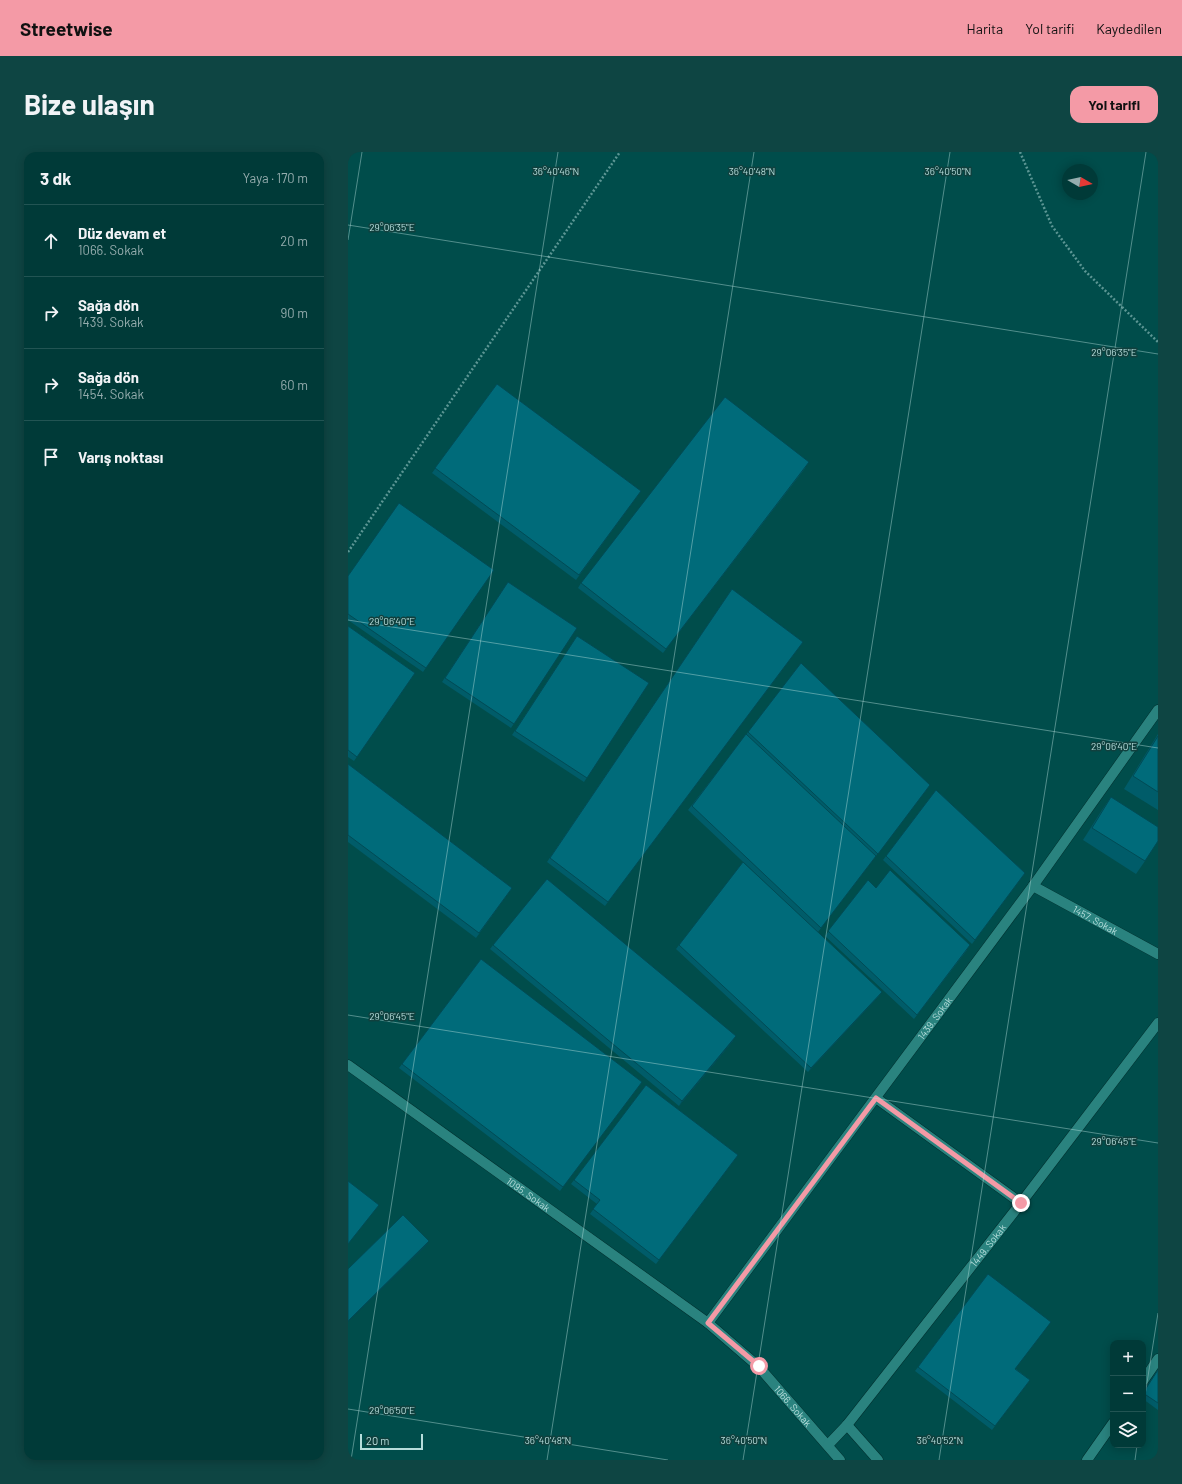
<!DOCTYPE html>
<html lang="tr">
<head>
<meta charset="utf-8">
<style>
	:root { --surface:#003a38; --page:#0e4543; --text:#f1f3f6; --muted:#95adae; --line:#225453; --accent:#f49aa6 }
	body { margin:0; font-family:Barlow,sans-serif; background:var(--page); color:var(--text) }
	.controls { position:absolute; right:12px; bottom:12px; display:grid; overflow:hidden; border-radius:8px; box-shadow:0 2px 10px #0003 }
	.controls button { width:36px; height:36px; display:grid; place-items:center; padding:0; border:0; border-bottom:1px solid var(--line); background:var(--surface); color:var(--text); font:20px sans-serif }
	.compass { position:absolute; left:714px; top:12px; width:36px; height:36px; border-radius:50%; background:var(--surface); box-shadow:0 2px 10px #0003; rotate:99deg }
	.scale { position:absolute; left:12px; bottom:10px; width:63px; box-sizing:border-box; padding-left:4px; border:2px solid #b6dddb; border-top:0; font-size:11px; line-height:14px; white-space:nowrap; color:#b6dddb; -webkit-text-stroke:3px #11403e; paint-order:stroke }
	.stop { position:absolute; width:12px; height:12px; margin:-9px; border:3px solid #f49aa6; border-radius:50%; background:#fff }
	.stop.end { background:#f49aa6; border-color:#fff; box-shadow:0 1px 4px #0008 }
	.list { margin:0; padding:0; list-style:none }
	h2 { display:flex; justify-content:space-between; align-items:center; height:52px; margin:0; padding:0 16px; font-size:17px }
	h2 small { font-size:13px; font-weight:400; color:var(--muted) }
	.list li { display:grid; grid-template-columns:26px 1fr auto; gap:12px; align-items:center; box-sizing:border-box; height:72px; padding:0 16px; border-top:1px solid var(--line) }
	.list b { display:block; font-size:15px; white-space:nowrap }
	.list p { margin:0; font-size:13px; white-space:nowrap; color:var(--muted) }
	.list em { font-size:13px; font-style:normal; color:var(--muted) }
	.icon { flex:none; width:22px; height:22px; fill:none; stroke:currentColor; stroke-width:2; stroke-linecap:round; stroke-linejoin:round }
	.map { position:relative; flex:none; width:810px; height:1308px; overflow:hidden; border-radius:12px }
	header { display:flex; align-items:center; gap:24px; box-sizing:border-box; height:56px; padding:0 20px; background:var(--accent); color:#111 }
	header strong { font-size:19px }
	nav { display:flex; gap:22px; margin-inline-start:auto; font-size:14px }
	.intro { display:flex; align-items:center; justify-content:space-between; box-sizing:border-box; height:96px; padding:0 24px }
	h1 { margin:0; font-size:28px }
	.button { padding:10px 18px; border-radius:12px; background:var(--accent); color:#111; font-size:14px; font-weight:700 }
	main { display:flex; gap:24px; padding:0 24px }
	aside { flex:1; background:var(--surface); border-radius:12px; box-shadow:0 2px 10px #0003 }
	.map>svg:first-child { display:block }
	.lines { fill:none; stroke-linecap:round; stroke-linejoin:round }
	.minor-casing { stroke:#00302f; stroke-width:11 }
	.path { stroke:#5c9694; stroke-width:2.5; stroke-dasharray:2 2; stroke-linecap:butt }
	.minor { stroke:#2a837f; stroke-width:10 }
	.wall { fill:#005c69 }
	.shaded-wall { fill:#004b55 }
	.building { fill:#006b7a; stroke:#004b55 }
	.route { stroke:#f49aa6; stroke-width:5 }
	.ticks { fill:none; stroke:#b6dddb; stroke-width:1; stroke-opacity:0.45 }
	.labels { text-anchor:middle; stroke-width:3; stroke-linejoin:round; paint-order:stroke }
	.street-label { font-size:10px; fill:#b6dddb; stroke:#11403e }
	.ticks-label { font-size:10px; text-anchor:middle; fill:#b6dddb; stroke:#11403e; stroke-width:3; stroke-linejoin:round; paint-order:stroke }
</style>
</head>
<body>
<header>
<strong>Streetwise</strong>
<nav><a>Harita</a><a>Yol tarifi</a><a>Kaydedilen</a></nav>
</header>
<div class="intro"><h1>Bize ulaşın</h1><a class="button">Yol tarifi</a></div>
<main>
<aside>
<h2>3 dk<small>Yaya · 170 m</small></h2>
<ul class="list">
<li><svg class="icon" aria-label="ahead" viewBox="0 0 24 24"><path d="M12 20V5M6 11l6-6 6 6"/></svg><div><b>Düz devam et</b><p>1066. Sokak</p></div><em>20 m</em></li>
<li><svg class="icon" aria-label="right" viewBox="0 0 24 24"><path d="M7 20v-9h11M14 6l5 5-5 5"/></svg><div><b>Sağa dön</b><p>1439. Sokak</p></div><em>90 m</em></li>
<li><svg class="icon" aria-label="right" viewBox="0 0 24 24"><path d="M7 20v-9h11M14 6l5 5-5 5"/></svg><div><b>Sağa dön</b><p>1454. Sokak</p></div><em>60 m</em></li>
<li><svg class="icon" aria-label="arrive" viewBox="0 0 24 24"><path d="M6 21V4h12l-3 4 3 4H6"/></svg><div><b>Varış noktası</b></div></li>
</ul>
</aside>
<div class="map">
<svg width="810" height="1308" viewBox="0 0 810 1308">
	<rect width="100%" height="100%" fill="#004d4b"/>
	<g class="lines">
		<defs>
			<g id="minor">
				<path id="s1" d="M685 734 810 802"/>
				<path id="s2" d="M0 913 360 1171 411 1215 492 1308"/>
				<polyline points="528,946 673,1051"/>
				<path id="s3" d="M360 1171 685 734 810 558"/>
				<polyline points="795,1229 810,1207"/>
				<polyline points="499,1273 530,1308"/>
				<path id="s4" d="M480 1293 499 1273 673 1051 810 871"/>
				<polyline points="739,1308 765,1271"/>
			</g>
		</defs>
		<use href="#minor" class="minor-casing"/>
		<g class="path">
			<polyline points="672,0 704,74 737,119 810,190"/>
			<polyline points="0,400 272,0"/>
		</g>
		<use href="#minor" class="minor"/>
	</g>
	<g class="wall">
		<polygon points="149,232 293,339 228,428 84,321"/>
		<polygon points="458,315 315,501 230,436 233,431"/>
		<polygon points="146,418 75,520 0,468 0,424"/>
		<polygon points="160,430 229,476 163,576 94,530"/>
		<polygon points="384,437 455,490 257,754 199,710"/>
		<polygon points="0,474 67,521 6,609 0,605"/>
		<polygon points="229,484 301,531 236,630 164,583"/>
		<polygon points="400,580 579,637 470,780 534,840 531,844 460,920 328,797 331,793 460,771 340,658"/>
		<polygon points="810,582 810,658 776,637"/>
		<polygon points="0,612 164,736 128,786 0,690"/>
		<polygon points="588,638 677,721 624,792 535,708"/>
		<polygon points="763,645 797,709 788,722 735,688 754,658"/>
		<polygon points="520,728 528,736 619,798 566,867 477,784"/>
		<polygon points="145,793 385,889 331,954 142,797"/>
		<polygon points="133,807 294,930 212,1039 51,916"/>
		<polygon points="298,933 390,1003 308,1112 242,1062 249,1052 223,1032"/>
		<polygon points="640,1122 668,1217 682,1228 644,1278 567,1219"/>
		<polygon points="810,1218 810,1258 795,1247 795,1240"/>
	</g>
	<g class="shaded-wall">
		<polygon points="534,840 531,844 460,920 463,916"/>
		<polygon points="388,884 385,889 331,954 334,949"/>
		<polygon points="81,1089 78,1094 0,1170 0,1169"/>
	</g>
	<g class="building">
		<polygon points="149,232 293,339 231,423 87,316"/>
		<polygon points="377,245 461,310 318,497 233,431"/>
		<polygon points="51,351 146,418 78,516 0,462 0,424"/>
		<polygon points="160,430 229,476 166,572 97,526"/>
		<polygon points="384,437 455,490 260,750 202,706"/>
		<polygon points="0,474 67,521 9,605 0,598"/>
		<polygon points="229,484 301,531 239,626 167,579"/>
		<polygon points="453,511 582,633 530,702 400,580"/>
		<polygon points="398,582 528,704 473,776 344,654"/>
		<polygon points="810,584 810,640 785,624"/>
		<polygon points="0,612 164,736 131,781 0,683"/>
		<polygon points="588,638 677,721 627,788 538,704"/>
		<polygon points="763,645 810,675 810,689 797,709 744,676"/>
		<polygon points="395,710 534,840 463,916 331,793"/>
		<polygon points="542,718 622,793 569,863 480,779 520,728 528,736"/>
		<polygon points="199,727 388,884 334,949 145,793"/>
		<polygon points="133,807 294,930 215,1035 54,912"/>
		<polygon points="298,933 390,1003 311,1108 245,1057 252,1048 226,1028"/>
		<polygon points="0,1029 31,1053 0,1092"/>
		<polygon points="55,1063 81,1089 0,1169 0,1117"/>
		<polygon points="640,1122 703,1170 667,1217 682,1228 647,1274 570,1215"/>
		<polygon points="810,1218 810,1251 795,1241"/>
	</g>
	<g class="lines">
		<polyline class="route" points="411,1214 360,1171 528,946 673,1051"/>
	</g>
	<path class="ticks" d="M0 73 810 202M0 88 14 0M0 468 810 596M0 863 810 991M795 1256 810 1161M0 1257 320 1308M3 1308 210 0M199 1308 406 0M395 1308 602 0M591 1308 798 0M787 1308 789 1293"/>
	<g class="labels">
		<g class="street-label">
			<text dy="4" stroke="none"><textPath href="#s1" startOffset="71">1457. Sokak</textPath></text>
			<text dy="4" stroke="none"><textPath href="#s3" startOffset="380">1439. Sokak</textPath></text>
			<text dy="4" stroke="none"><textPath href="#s2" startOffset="222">1095. Sokak</textPath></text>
			<text dy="4" stroke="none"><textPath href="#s4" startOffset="256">1449. Sokak</textPath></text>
			<text dy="4" stroke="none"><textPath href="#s2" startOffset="562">1066. Sokak</textPath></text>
		</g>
	</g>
	<g class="ticks-label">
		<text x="208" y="23">36°40'46"N</text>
		<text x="404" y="23">36°40'48"N</text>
		<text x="600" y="23">36°40'50"N</text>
		<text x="44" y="79">29°06'35"E</text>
		<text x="766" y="204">29°06'35"E</text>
		<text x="44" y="473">29°06'40"E</text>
		<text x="766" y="598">29°06'40"E</text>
		<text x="44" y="868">29°06'45"E</text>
		<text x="766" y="993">29°06'45"E</text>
		<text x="44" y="1262">29°06'50"E</text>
		<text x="200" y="1292">36°40'48"N</text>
		<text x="396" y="1292">36°40'50"N</text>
		<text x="592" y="1292">36°40'52"N</text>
	</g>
</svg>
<div class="controls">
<button>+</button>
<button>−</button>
<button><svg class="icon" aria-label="layers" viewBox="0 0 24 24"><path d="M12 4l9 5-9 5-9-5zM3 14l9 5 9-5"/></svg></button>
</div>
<svg class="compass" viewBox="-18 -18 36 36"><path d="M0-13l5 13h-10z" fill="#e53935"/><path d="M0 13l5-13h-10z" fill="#95adae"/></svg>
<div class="scale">20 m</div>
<div class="stop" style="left:411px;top:1214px"></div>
<div class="stop end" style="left:673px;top:1051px"></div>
</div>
</main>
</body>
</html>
